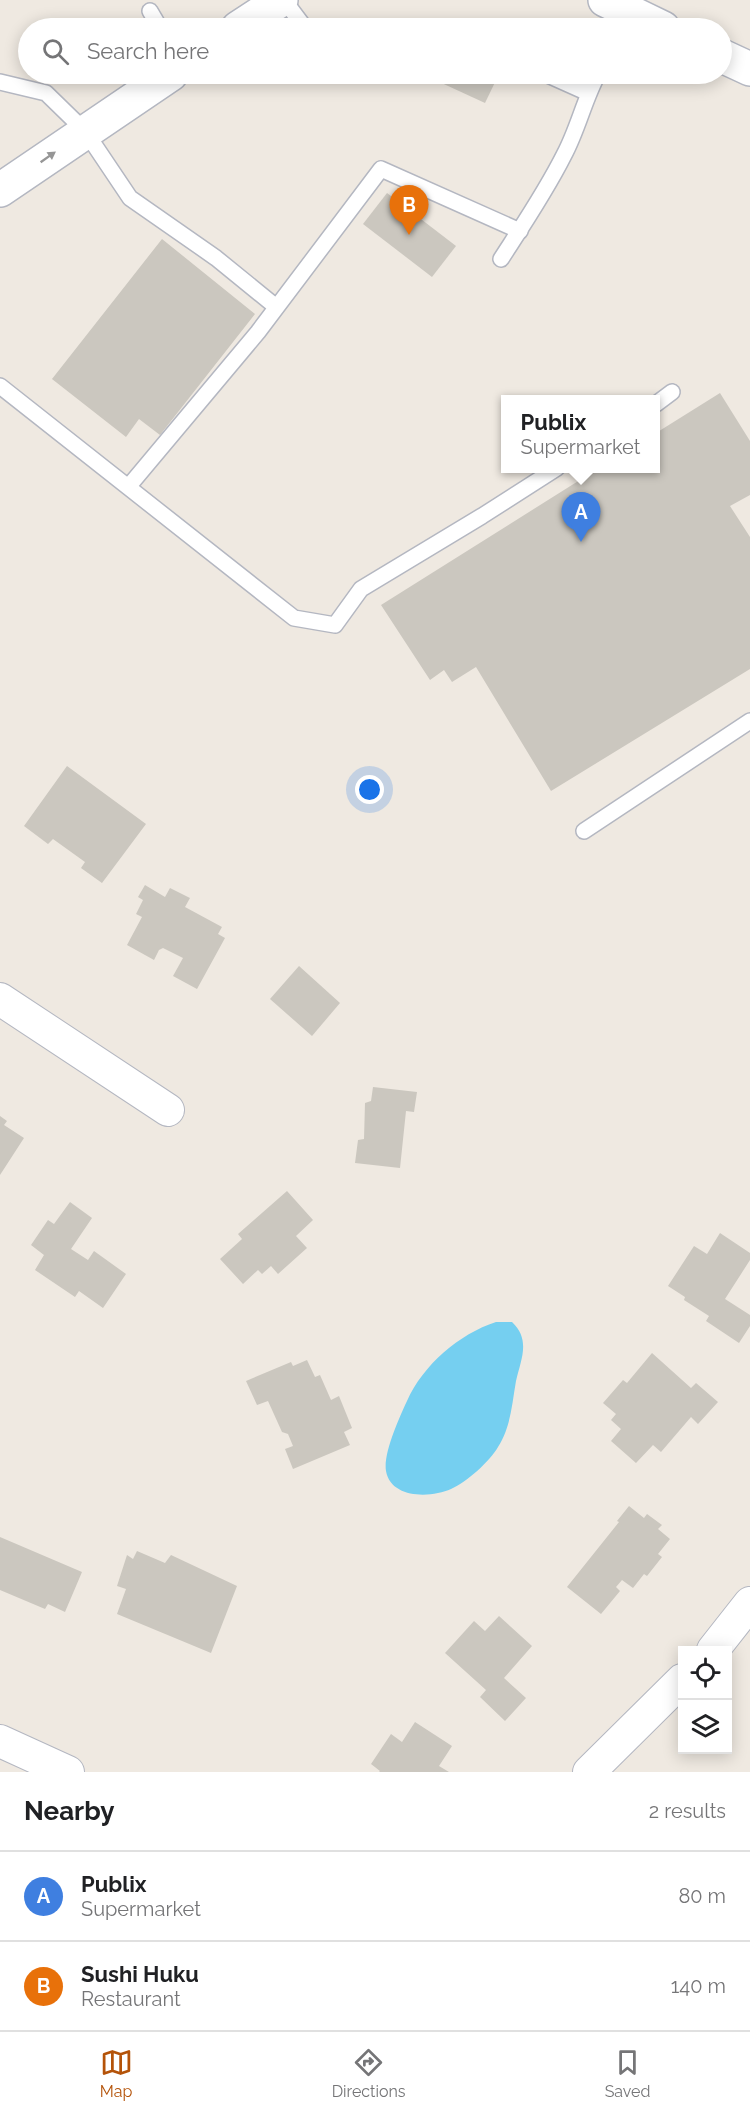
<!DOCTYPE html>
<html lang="en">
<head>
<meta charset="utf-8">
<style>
	:root { --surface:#fff; --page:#f6f6f6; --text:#202124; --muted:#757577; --line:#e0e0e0; --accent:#b45309 }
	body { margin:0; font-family:Raleway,sans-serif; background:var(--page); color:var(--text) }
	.controls { position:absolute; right:18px; bottom:18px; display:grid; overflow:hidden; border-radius:0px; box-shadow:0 3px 15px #0003 }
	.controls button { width:54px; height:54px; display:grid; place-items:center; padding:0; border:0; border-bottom:2px solid var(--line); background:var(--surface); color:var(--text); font:30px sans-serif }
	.you { position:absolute; left:370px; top:790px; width:21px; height:21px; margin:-15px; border:4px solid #fff; border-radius:50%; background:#1a73e8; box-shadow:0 0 0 9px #1a73e833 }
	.badge { display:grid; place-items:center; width:39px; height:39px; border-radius:50%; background:var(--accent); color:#fff; font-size:20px; font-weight:700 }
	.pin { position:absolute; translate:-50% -50px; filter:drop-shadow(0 2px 3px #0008) }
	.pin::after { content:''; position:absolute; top:32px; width:21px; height:18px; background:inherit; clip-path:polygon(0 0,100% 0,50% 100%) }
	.popup { position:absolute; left:501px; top:395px; width:159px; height:78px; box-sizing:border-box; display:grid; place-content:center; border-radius:0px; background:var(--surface); filter:drop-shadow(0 2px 4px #0005); font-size:20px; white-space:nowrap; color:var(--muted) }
	.popup b { font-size:22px; color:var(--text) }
	.popup::after { content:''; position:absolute; left:50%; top:100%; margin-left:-12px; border:12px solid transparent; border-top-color:var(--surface) }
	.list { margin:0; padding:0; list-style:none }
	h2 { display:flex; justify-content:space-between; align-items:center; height:78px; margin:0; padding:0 24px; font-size:26px }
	h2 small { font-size:20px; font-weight:400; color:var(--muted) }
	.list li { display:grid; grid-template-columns:39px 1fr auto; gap:18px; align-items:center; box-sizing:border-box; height:90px; padding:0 24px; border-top:2px solid var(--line) }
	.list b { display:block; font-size:22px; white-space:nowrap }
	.list p { margin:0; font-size:20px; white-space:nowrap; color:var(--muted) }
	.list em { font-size:20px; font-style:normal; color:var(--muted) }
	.icon { flex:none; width:33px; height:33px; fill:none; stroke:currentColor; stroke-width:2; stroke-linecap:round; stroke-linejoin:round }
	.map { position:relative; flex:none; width:750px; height:1772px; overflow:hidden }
	.search { position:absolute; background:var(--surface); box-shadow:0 3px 15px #0003; left:18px; right:18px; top:18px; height:66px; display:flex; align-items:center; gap:15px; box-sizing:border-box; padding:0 21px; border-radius:33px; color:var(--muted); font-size:22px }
	.sheet { height:258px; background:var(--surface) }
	nav { display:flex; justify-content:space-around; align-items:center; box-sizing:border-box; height:84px; border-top:2px solid var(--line); background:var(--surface); font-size:16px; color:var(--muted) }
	nav a { display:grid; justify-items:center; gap:3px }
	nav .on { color:var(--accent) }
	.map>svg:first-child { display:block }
	.water { fill:#75cff0 }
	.building { fill:#cbc7bf }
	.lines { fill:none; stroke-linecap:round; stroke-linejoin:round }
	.service-casing { stroke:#b4b7c1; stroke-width:18 }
	.minor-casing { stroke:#b4b7c1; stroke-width:34 }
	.tertiary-casing { stroke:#b4b7c1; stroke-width:36 }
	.secondary-casing { stroke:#b4b7c1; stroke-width:36 }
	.service { stroke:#fff; stroke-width:15 }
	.minor { stroke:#fff; stroke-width:32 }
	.tertiary { stroke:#fff; stroke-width:33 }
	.secondary { stroke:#fff; stroke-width:33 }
	.oneway { fill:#969696 }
</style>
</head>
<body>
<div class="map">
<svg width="750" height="1772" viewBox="0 0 750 1772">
	<rect width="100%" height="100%" fill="#efe9e1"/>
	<path class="water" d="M496 1322H512C531 1340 521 1359 516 1381 512 1403 511 1427 498 1447 490 1461 467 1482 451 1489 431 1498 391 1499 386 1471 383 1454 399 1418 407 1401 423 1365 459 1334 496 1322Z"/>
	<g class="building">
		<polygon points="422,74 499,74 485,103"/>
		<polygon points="387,193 456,246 432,277 363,224"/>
		<polygon points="162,239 255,314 160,435 139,419 126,437 52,379"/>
		<polygon points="720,393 750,441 750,495 730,506 750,537 750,669 551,791 476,667 452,682 444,670 430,680 381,605 599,468 656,468 656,433"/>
		<polygon points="67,766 146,824 102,883 81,868 85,862 53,839 48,844 24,826"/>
		<polygon points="145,885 165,897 170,888 190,898 185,907 222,927 218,934 225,938 197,989 173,976 183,958 163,948 159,950 154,960 127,945 142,917 136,914 143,900 138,897"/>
		<polygon points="299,966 340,1003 312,1036 270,999"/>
		<polygon points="373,1087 417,1092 414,1112 406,1111 400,1168 355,1163 358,1140 364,1139 365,1103 371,1101"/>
		<polygon points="0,1116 7,1121 4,1125 24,1138 0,1175"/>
		<polygon points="287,1191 313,1220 296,1236 307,1248 278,1274 271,1266 262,1274 258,1270 243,1284 220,1259 242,1239 238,1234"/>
		<polygon points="70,1202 92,1218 71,1249 88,1260 94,1251 126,1274 103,1308 79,1291 75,1297 35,1270 44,1255 31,1245 48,1220 54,1224"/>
		<polygon points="720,1233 750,1253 750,1260 725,1299 750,1315 750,1326 739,1343 706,1321 709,1316 684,1300 685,1297 668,1286 694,1246 707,1254"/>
		<polygon points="652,1353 691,1388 696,1383 718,1402 698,1424 691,1417 661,1452 653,1445 636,1463 611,1441 621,1429 611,1420 616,1414 603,1403 623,1380 627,1383"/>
		<polygon points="307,1360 315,1377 320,1375 331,1400 339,1396 352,1428 344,1432 350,1445 293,1469 285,1449 293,1446 288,1434 282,1432 268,1401 257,1405 246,1381 291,1362 293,1366"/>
		<polygon points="629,1506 644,1518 647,1514 662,1525 658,1529 670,1539 658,1554 662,1557 647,1576 644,1574 633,1588 622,1580 616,1587 620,1591 601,1614 567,1587 619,1522 617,1521"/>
		<polygon points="0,1537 82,1572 65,1612 48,1604 45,1609 0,1590"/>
		<polygon points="137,1551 165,1563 171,1555 237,1586 211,1653 117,1614 126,1589 117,1586 127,1555 133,1559"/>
		<polygon points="499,1616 532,1646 504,1678 526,1698 505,1721 480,1697 486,1690 445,1653 474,1621 485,1631"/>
		<polygon points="415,1722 452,1746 439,1766 449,1772 379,1772 380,1771 371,1764 391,1734 402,1742"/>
	</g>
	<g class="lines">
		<defs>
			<g id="service">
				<polyline points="284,0 305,28"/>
				<polyline points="150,11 160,28"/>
				<polyline points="550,76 588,93"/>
				<polyline points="0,82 46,93 85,131 130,198 216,258 275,306"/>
				<path d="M501 259C523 225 546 191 564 155 578 129 584 100 598 74"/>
				<polyline points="0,386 294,618 335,625 361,589 482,516 557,468"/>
				<polyline points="656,404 672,392"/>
				<polyline points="129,486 258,332 381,169 520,231"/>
				<polyline points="584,831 750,721"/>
			</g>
			<g id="minor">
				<polyline points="0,999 168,1110"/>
				<polyline points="713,1650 750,1603"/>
				<polyline points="0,1741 68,1772"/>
				<polyline points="589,1772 682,1680"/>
			</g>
			<g id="tertiary">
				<polyline points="605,0 663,28"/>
				<polyline points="722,56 750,69"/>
			</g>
			<g id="secondary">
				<polyline points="238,28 281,0"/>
				<polyline points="0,190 171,74"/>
			</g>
		</defs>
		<use href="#service" class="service-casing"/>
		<use href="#minor" class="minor-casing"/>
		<use href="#tertiary" class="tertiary-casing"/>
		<use href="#secondary" class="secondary-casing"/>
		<use href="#service" class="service"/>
		<use href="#minor" class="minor"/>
		<use href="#tertiary" class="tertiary"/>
		<use href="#secondary" class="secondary"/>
	</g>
	<defs><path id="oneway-solid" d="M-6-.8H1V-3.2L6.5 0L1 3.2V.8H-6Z" transform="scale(1.5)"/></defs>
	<use class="oneway" href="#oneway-solid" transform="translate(48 157) rotate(-35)"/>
</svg>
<div class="controls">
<button><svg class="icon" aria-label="locate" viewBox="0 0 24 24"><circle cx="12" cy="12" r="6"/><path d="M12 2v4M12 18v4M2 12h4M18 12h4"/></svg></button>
<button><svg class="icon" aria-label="layers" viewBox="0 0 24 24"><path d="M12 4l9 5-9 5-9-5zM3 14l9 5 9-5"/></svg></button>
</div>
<div class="you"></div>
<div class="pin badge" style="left:581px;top:542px;background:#3f7fe0">A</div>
<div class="popup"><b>Publix</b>Supermarket</div>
<div class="pin badge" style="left:409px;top:235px;background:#e8710a">B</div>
<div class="search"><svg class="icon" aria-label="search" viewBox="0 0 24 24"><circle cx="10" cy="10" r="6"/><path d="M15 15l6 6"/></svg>Search here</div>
</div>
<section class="sheet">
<h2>Nearby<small>2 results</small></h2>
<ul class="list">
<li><span class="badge" style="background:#3f7fe0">A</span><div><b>Publix</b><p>Supermarket</p></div><em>80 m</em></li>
<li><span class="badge" style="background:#e8710a">B</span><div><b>Sushi Huku</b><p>Restaurant</p></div><em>140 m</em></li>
</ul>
</section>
<nav>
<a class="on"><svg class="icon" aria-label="map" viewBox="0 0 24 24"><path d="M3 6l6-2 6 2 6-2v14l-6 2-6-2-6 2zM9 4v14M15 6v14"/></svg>Map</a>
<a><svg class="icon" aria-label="directions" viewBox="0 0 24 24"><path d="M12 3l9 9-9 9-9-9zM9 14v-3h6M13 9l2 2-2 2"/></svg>Directions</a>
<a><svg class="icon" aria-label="saved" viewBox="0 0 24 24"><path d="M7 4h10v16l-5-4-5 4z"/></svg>Saved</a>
</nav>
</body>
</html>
